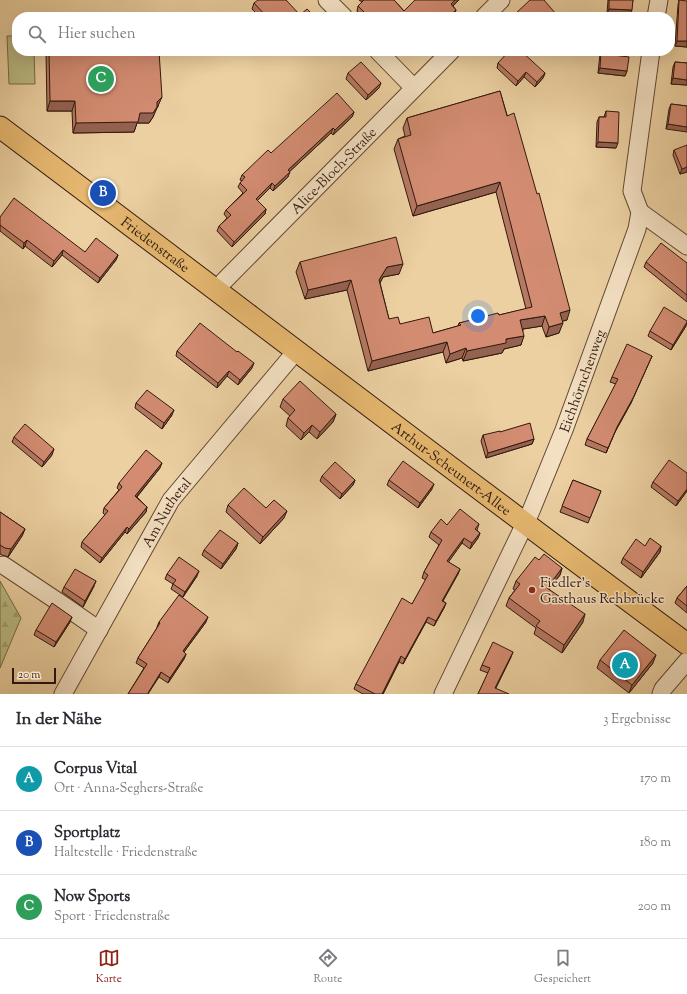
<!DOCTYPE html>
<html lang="de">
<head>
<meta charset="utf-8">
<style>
	:root { --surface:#fff; --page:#f2f2f3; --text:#2b2b33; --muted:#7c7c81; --line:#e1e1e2; --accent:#8f2418 }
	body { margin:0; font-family:"Sorts Mill Goudy",serif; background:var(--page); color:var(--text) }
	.scale { position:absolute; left:12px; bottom:10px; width:44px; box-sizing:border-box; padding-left:4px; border:2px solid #31190d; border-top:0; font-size:11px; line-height:14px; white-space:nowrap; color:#31190d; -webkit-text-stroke:3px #f3e0c2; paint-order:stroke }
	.you { position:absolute; left:478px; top:316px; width:14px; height:14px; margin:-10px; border:3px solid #fff; border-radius:50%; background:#1a73e8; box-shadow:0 0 0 6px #1a73e833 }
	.badge { display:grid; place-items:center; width:26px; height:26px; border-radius:50%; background:var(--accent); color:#fff; font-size:13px; font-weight:700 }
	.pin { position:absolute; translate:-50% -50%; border:2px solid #fff; box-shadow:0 1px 4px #0006 }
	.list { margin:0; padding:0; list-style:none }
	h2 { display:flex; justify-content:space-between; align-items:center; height:52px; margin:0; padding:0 16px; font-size:17px }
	h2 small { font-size:13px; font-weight:400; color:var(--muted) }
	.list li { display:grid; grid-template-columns:26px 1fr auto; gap:12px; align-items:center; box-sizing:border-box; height:64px; padding:0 16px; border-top:1px solid var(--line) }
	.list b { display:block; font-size:15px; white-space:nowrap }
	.list p { margin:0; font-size:13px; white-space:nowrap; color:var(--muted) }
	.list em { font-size:13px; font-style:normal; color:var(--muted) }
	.icon { flex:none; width:22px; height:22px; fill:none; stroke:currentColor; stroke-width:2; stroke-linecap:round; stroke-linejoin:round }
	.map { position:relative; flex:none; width:687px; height:694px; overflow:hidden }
	.search { position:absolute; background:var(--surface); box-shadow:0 4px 16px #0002; left:12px; right:12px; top:12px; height:44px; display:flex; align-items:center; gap:10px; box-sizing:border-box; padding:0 14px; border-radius:16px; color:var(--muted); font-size:15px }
	.sheet { height:244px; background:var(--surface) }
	nav { display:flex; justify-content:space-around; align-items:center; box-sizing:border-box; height:56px; border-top:1px solid var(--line); background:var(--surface); font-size:11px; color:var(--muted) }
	nav a { display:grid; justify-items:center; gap:2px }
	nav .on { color:var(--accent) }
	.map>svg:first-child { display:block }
	.grass { fill:#bbba82; stroke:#766a48 }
	.forest { fill:url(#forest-firs); stroke:#766a48 }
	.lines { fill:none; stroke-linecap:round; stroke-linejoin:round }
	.minor-casing { stroke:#604732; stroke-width:19 }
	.major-casing { stroke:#31190d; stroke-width:23 }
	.minor { stroke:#f3e0c2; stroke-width:17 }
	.major { stroke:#e6b870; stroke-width:21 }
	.wall { fill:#b57862; stroke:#31190d }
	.shaded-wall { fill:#946250; stroke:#31190d }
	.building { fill:#d38c72; stroke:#31190d }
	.poi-dot { fill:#8f2418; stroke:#f3e0c2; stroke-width:1.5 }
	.labels { text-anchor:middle; stroke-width:3; stroke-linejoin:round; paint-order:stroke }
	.street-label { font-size:14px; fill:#31190d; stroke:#f3e0c2 }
	.poi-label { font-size:14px; fill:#31190d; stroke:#f3e0c2; text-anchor:start }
</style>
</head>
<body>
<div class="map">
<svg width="687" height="694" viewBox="0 0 687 694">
	<defs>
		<pattern id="forest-firs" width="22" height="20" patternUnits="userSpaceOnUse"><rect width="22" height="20" fill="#bbba82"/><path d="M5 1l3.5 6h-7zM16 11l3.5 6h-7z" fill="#a19f6f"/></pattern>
	</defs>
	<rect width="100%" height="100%" fill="#ecd0a1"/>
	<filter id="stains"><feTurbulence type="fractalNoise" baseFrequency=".005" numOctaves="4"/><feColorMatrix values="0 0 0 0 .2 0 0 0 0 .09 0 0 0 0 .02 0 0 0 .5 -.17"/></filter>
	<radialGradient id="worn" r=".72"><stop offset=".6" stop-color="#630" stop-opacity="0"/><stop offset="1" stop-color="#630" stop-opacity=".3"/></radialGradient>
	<polygon class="grass" points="7,36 17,36 17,51 34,51 35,84 9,84"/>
	<polygon class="forest" points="0,581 21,618 0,668"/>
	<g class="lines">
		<defs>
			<g id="minor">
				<polyline points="327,0 344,17"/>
				<polyline points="484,17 501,0"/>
				<polyline points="656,17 659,0"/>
				<polyline points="378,51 414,88"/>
				<polyline points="640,212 687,246"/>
				<path id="s1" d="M217 290 224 281 451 51"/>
				<polyline points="3,565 66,607 99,630"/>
				<path id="s2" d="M63 694 171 500 297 350"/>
				<path id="s3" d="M443 694 531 511 564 430 637 229 640 212 632 191 651 51"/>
				<polyline points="661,694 663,689 687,661"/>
			</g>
			<g id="major">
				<path id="s4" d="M0 127C229 299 457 474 687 644"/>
			</g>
		</defs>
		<use href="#minor" class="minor-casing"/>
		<use href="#major" class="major-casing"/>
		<use href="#minor" class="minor"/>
		<use href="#major" class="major"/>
	</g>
	<g class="wall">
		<polygon points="359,0 394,0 404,11 415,0 459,0 453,6 456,10 454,15 452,17 362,17 357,11 358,6 362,2"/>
		<polygon points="608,0 633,0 630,15 607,14"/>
		<polygon points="679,0 687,47 675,46 678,5"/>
		<polygon points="254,3 300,15 315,17 260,17 252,9"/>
		<polygon points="46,51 159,51 158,107 156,109 153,117 149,123 137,123 134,132 73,133 72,111 47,111"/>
		<polygon points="397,51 403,51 400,54"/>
		<polygon points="407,51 416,51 411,56"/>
		<polygon points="601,51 613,51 613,55 627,71 625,76 598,73 600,54"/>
		<polygon points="675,62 687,63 687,85 671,84 673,67"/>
		<polygon points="498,63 545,73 543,78 535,87 524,77 516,86 497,68"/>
		<polygon points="348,73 379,88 366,100 346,79"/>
		<polygon points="500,91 567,320 562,321 559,333 546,337 542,326 523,329 521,345 504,349 502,353 463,361 462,358 446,363 443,352 368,371 347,290 305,299 296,272 300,262 399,274 383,277 380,283 389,319 400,324 433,333 458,326 459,323 499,315 526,309 496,192 413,216 394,149 398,139 405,136 403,128 407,118"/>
		<polygon points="671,104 687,106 666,129 669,109"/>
		<polygon points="606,111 616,148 596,147 597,122 599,117 604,117"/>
		<polygon points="354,112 352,117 333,135 331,133 289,172 288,177 273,191 270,188 257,201 266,209 265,214 232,247 217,231 219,226 227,218 224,214 226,210 243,193 238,187 240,183 242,181 240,180 242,175"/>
		<polygon points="674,150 687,172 680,174 673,155"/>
		<polygon points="0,217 85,252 118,255 116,260 98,283 62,255 52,267 25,246 23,249 0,231"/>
		<polygon points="646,262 687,263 687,302 644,267"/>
		<polygon points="686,326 671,350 648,336 650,331"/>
		<polygon points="177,351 252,368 238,385 227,376 217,388 176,356"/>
		<polygon points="652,356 631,403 615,432 606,453 585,445 587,439 616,384 610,382 612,377"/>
		<polygon points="283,399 336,414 333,422 317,439 309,432 301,440 286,426 288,418 290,416 280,407"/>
		<polygon points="136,403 172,415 162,429 135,408"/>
		<polygon points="483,435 534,439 532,444 486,458 481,441"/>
		<polygon points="14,437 52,455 42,467 12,442"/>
		<polygon points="160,468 137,497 147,507 146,512 127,534 125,532 100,563 81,547 82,542 105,515 103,513 104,508 119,490 117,488 119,483"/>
		<polygon points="322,476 355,480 353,485 340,499 320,481"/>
		<polygon points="389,480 432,489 418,508 387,485"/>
		<polygon points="573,480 601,491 588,523 560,512"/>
		<polygon points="653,482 687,491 676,506 651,487"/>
		<polygon points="228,505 266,508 284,518 260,544 226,512"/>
		<polygon points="0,512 25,529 22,536 8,557 2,555 0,554"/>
		<polygon points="479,524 477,530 480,533 478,538 470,549 462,543 448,562 460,569 458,574 443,601 446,603 444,608 434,626 426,622 403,664 399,662 383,694 363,694 354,689 356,684 412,604 426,580 422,578 424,572 439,545 429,537 431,532 447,525"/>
		<polygon points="238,543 236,549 221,569 202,555 204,550"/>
		<polygon points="645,546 661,546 660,552 641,578 621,563 623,558"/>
		<polygon points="539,560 562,568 560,575 549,589 583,622 562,653 534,634 536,628 506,606 509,598 515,590 513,589 516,581"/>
		<polygon points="167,574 197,576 183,597 171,589 173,584 165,579"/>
		<polygon points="94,586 83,607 62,592 64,587"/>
		<polygon points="687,586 687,613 675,603 677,598"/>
		<polygon points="70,622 54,647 34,635 36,630"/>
		<polygon points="159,622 206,622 184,652 186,654 184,659 168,683 159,677 128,694 144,668 136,663 138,658 157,628 157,627"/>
		<polygon points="511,657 496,688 478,694 488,673 480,670 482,665"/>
		<polygon points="600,660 653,663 629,693 597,668"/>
	</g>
	<g class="shaded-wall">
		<polygon points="455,0 459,0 449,9 451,4"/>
		<polygon points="609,9 632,10 630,15 607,14"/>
		<polygon points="456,10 454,15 452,17 448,17"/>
		<polygon points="677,41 687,41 687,47 675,46"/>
		<polygon points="413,51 416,51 411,56"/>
		<polygon points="600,68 627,71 625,76 598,73"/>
		<polygon points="526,72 524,77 516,86 518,81"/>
		<polygon points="545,73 543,78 535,87 537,82"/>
		<polygon points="673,78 687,80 687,85 671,84"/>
		<polygon points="381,83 379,88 366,100 368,95"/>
		<polygon points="162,97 153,117 149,123 137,123 134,132 73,133 76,123 140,113 157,102"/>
		<polygon points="50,101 75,101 72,111 47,111"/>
		<polygon points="354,112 352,117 333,135 335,130"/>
		<polygon points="668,124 687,127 687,132 666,129"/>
		<polygon points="333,128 331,133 286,175 288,170"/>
		<polygon points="598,142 618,143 616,148 596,147"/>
		<polygon points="687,167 687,172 680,174 682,169"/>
		<polygon points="290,172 288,177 273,191 275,186"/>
		<polygon points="500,182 496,192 413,216 417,206"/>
		<polygon points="272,183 270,188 254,204 256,199"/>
		<polygon points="266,209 265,214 232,247 234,242"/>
		<polygon points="27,240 25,246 23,249 24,243"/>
		<polygon points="63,250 62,255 52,267 54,261"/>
		<polygon points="118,255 116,260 98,283 100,278"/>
		<polygon points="403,264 399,274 383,277 376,290 379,280 387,267"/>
		<polygon points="351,280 347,290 305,299 308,290"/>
		<polygon points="570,310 567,320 556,323 560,313"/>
		<polygon points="545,316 542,326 517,330 520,320"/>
		<polygon points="687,322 686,326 671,350 673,345"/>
		<polygon points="563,323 559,333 546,337 549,327"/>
		<polygon points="524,336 521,345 504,349 502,353 463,361 467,351 506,339"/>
		<polygon points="447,342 443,352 368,371 372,361"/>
		<polygon points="466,348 462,358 446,363 450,354"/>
		<polygon points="652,356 631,403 615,432 606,453 617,427"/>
		<polygon points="254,363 252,368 238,385 240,380"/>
		<polygon points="229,371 227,376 217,388 218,383"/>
		<polygon points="174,410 172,415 162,429 164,423"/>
		<polygon points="336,414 333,422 317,439 320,432"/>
		<polygon points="312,425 309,432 301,440 304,433"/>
		<polygon points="534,439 532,444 486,458 488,453"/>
		<polygon points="54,449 52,455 42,467 44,462"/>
		<polygon points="162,463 160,468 133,501 135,496"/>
		<polygon points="355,480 353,485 340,499 342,494"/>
		<polygon points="434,484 432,489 418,508 420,503"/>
		<polygon points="687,489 687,491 676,506 678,501"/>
		<polygon points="147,507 146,512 127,534 129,529"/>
		<polygon points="287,511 284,518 260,544 263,537"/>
		<polygon points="127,527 125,532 100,563 102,558"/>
		<polygon points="25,529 22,536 8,557 11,549"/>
		<polygon points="480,533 478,538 470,549 472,543"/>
		<polygon points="464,538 462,543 445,567 447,561"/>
		<polygon points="238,543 236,549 221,569 223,564"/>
		<polygon points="661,546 660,552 641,578 643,572"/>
		<polygon points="562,568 560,575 544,596 547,588"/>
		<polygon points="460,569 458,574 440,606 442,601"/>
		<polygon points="199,571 197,576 183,597 185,592"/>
		<polygon points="96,581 94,586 83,607 85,601"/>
		<polygon points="446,603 444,608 434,626 436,621"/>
		<polygon points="585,614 583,622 562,653 564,645"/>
		<polygon points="72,617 70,622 54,647 56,642"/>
		<polygon points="208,617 206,622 181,656 183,651"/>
		<polygon points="428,617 426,622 403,664 405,659"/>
		<polygon points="513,652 511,657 493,693 495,688"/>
		<polygon points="186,654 184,659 168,683 170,678"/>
		<polygon points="656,655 653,663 629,693 632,685"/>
		<polygon points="401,656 399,662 383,694 382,694"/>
		<polygon points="161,672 159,677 148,694 147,694"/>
	</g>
	<g class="building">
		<polygon points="258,0 286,0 300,15 307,9 315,17 267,17 254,3"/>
		<polygon points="364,0 394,0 404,11 415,0 455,0 451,4 456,10 448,17 369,17 358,6"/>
		<polygon points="530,0 544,0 556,14 553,17 516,17 514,15"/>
		<polygon points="609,0 633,0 632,10 609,9"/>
		<polygon points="679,0 687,1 687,41 677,41"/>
		<polygon points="49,51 159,51 162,97 157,102 157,107 153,113 140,113 138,122 76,123 75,101 50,101"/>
		<polygon points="509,51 521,51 545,73 537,82 526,72 518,81 498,63"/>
		<polygon points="601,51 613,51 613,55 629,57 627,71 600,68"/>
		<polygon points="361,62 381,83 368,95 348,73"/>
		<polygon points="675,62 687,63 687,80 673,78"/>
		<polygon points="500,91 507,116 514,113 537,194 539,193 570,310 560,313 563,323 549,327 545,316 520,320 524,336 506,339 506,343 467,351 466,348 450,354 447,342 372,361 351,280 308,290 300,262 396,237 403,264 387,267 379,280 389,319 398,317 400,324 429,317 433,333 461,325 459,323 498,313 499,315 532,307 500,182 417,206 398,139 411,135 407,118"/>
		<polygon points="337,93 354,112 335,130 333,128 288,170 290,172 275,186 272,183 256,199 266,209 234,242 219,226 231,215 226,210 247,190 240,183 245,177 242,175 268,150 271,153"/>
		<polygon points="671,104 687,106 687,127 668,124"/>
		<polygon points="606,111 619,112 618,143 598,142 599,117 606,117"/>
		<polygon points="687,145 687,167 682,169 674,150"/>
		<polygon points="14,198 85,252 96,238 118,255 100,278 63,250 54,261 27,240 24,243 0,225 0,217"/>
		<polygon points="661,243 687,263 687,295 646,262"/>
		<polygon points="664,307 687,321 687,322 673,345 650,331"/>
		<polygon points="200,323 237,352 238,351 254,363 240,380 229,371 218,383 177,351"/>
		<polygon points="627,344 652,356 633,398 617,427 608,448 587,439 618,379 612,377"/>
		<polygon points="300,381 336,414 320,432 312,425 304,433 288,418 295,410 283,399"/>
		<polygon points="147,390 174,410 164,423 136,403"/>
		<polygon points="530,423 534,439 488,453 483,435 500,431 500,432"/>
		<polygon points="25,424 54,449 44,462 14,437"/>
		<polygon points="146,450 162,463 135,496 147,507 129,529 127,527 102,558 82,542 108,511 104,508 122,487 119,483"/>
		<polygon points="669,460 687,473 687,489 678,501 653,482"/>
		<polygon points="403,461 434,484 420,503 389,480"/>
		<polygon points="335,462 355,480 342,494 322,476"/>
		<polygon points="573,480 601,491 590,518 562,506"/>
		<polygon points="244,488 266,508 274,500 287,511 263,537 228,505"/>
		<polygon points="460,509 479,524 475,529 480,533 472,543 464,538 447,561 460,569 442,601 446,603 436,621 428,617 405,659 401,656 382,694 375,694 356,684 402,598 412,604 428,575 424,572 442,540 431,532 441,519 447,525"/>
		<polygon points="0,512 25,529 11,549 5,548 0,545"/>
		<polygon points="220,530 238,543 223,564 204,550"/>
		<polygon points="650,538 661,546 643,572 623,558 636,539 645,546"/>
		<polygon points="544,554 562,568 547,588 585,614 564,645 536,626 540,621 509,598 520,584 516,581 535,557 539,560"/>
		<polygon points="179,557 199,571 185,592 173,584 176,580 167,574"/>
		<polygon points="75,569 96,581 85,601 64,587"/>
		<polygon points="687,586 687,606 677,598"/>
		<polygon points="179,595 208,617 183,651 186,654 170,678 161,672 148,693 149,694 128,694 147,664 138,658 160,623 159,622"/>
		<polygon points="52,603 72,617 56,642 36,630"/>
		<polygon points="624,630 656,655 632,685 600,660"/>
		<polygon points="493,642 513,652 495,688 509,694 478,694 490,668 482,665"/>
	</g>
	<circle class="poi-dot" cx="532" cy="590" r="4"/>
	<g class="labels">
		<g class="street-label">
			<text dy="5" stroke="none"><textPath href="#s1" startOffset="167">Alice-Bloch-Straße</textPath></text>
			<text dy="5" stroke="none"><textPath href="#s4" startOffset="195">Friedenstraße</textPath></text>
			<text dy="5" stroke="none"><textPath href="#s3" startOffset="343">Eichhörnchenweg</textPath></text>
			<text dy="5" stroke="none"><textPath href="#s4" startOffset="566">Arthur-Scheunert-Allee</textPath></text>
			<text dy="5" stroke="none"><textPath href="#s2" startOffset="209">Am Nuthetal</textPath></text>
		</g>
		<g class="poi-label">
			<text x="540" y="587">Fiedler's<tspan x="540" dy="16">Gasthaus Rehbrücke</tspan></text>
		</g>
	</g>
	<rect width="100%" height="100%" filter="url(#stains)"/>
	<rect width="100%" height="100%" fill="url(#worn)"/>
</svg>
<div class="scale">20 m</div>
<div class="you"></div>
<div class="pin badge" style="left:625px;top:665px;background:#0f9aa8">A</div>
<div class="pin badge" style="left:103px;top:193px;background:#1a4fb4">B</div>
<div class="pin badge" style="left:101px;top:79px;background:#2e9e5b">C</div>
<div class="search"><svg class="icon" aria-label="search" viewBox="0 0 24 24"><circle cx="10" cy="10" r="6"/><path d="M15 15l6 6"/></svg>Hier suchen</div>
</div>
<section class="sheet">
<h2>In der Nähe<small>3 Ergebnisse</small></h2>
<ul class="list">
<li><span class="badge" style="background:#0f9aa8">A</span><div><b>Corpus Vital</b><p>Ort · Anna-Seghers-Straße</p></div><em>170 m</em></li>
<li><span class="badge" style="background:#1a4fb4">B</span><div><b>Sportplatz</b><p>Haltestelle · Friedenstraße</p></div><em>180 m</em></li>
<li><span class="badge" style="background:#2e9e5b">C</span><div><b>Now Sports</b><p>Sport · Friedenstraße</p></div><em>200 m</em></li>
</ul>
</section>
<nav>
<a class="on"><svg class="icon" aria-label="map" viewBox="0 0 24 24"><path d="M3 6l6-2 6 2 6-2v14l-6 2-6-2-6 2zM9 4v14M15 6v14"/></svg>Karte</a>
<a><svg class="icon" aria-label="directions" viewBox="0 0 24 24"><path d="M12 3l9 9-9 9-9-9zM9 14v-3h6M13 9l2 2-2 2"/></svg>Route</a>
<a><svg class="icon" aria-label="saved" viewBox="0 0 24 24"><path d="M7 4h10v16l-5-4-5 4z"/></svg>Gespeichert</a>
</nav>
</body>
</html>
